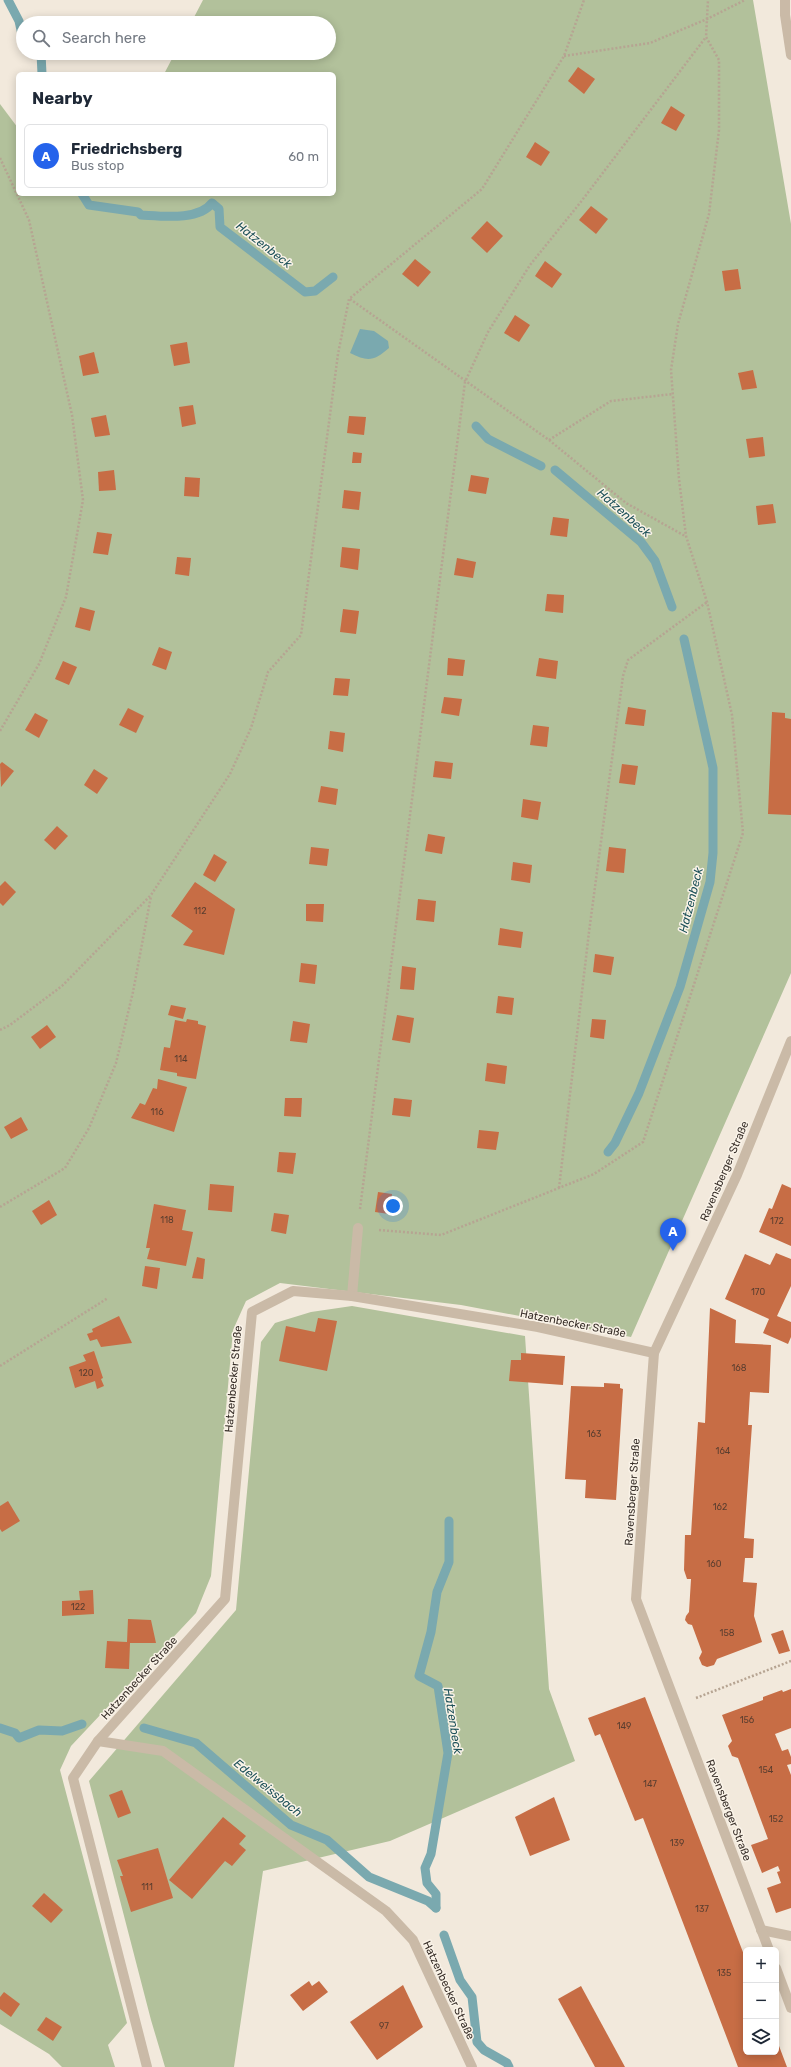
<!DOCTYPE html>
<html lang="en">
<head>
<meta charset="utf-8">
<style>
	:root { --surface:#fff; --page:#f6f6f7; --text:#1f2937; --muted:#747a83; --line:#e0e1e3; --accent:#2563eb }
	body { margin:0; font-family:Rubik,sans-serif; background:var(--page); color:var(--text) }
	.controls { position:absolute; right:12px; bottom:12px; display:grid; overflow:hidden; border-radius:6px; box-shadow:0 2px 10px #0003 }
	.controls button { width:36px; height:36px; display:grid; place-items:center; padding:0; border:0; border-bottom:1px solid var(--line); background:var(--surface); color:var(--text); font:20px sans-serif }
	.you { position:absolute; left:393px; top:1206px; width:14px; height:14px; margin:-10px; border:3px solid #fff; border-radius:50%; background:#1a73e8; box-shadow:0 0 0 6px #1a73e833 }
	.badge { display:grid; place-items:center; width:26px; height:26px; border-radius:50%; background:var(--accent); color:#fff; font-size:13px; font-weight:700 }
	.pin { position:absolute; translate:-50% -33px; filter:drop-shadow(0 1px 2px #0008) }
	.pin::after { content:''; position:absolute; top:21px; width:14px; height:12px; background:inherit; clip-path:polygon(0 0,100% 0,50% 100%) }
	.list { margin:0; padding:0; list-style:none }
	h2 { display:flex; justify-content:space-between; align-items:center; height:52px; margin:0; padding:0 16px; font-size:17px }
	h2 small { font-size:13px; font-weight:400; color:var(--muted) }
	.list li { display:grid; grid-template-columns:26px 1fr auto; gap:12px; align-items:center; box-sizing:border-box; height:64px; margin:0 8px 8px; padding:0 8px; border:1px solid var(--line); border-radius:6px }
	.list b { display:block; font-size:15px; white-space:nowrap }
	.list p { margin:0; font-size:13px; white-space:nowrap; color:var(--muted) }
	.list em { font-size:13px; font-style:normal; color:var(--muted) }
	.icon { flex:none; width:22px; height:22px; fill:none; stroke:currentColor; stroke-width:2; stroke-linecap:round; stroke-linejoin:round }
	.map { position:relative; flex:none; width:791px; height:2067px; overflow:hidden }
	.search { position:absolute; background:var(--surface); box-shadow:0 2px 10px #0003; left:16px; top:16px; width:320px; height:44px; display:flex; align-items:center; gap:10px; box-sizing:border-box; padding:0 14px; border-radius:22px; color:var(--muted); font-size:15px }
	.panel { position:absolute; background:var(--surface); box-shadow:0 2px 10px #0003; left:16px; top:72px; width:320px; height:124px; border-radius:6px }
	.map>svg:first-child { display:block }
	.green { fill:#b2c19b }
	.water { fill:#7aa9af }
	.lines { fill:none; stroke-linecap:round; stroke-linejoin:round }
	.stream { stroke:#7aa9af; stroke-width:9 }
	.building { fill:#c76d45 }
	.path { stroke:#b6a492; stroke-width:2.5; stroke-dasharray:2 2; stroke-linecap:butt }
	.service { stroke:#cabaa7; stroke-width:10 }
	.minor { stroke:#cabaa7; stroke-width:10 }
	.tertiary { stroke:#cabaa7; stroke-width:10 }
	.labels { text-anchor:middle; stroke-width:3; stroke-linejoin:round; paint-order:stroke }
	.number-label { font-size:9px; fill:#5b3e2f }
	.street-label { font-size:11px; fill:#372e28; stroke:#faf3e8 }
	.water-label { font-size:12px; font-style:italic; fill:#1d5159; stroke:#faf3e8 }
</style>
</head>
<body>
<div class="map">
<svg width="791" height="2067" viewBox="0 0 791 2067">
	<rect width="100%" height="100%" fill="#f2e9dc"/>
	<g class="green">
		<polygon points="203,0 753,0 791,224 791,973 631,1337 461,1305 280,1283 246,1301 233,1330 211,1576 196,1613 71,1746 60,1770 127,2023 108,2045 115,2067 62,2067 49,2054 0,2024 0,104 18,128 18,194 334,194 334,74 164,74 175,53 329,53 329,23 191,23"/>
		<polygon points="352,1306 525,1336 549,1689 575,1761 390,1841 263,1871 234,2067 165,2067 151,2020 89,1781 236,1610 261,1342 275,1323 311,1312"/>
	</g>
	<path class="water" d="M360 329 374 331 388 341 389 348C374 361 368 362 350 353Z"/>
	<g class="lines">
		<g class="stream">
			<polyline points="8,0 19,21 23,39"/>
			<polyline points="41,53 42,74"/>
			<path d="M82 194 89 205 138 212 141 215C161 216 199 221 212 203L219 209 220 227 305 292 315 291 333 277"/>
			<polyline points="476,426 488,439 541,466"/>
			<polyline points="555,470 641,542 655,561 672,607"/>
			<polyline points="608,1152 615,1143 639,1093 680,987 710,882 713,853 713,768 684,639"/>
			<polyline points="0,1728 15,1733 19,1738 39,1730 62,1731 82,1724"/>
			<polyline points="144,1728 196,1743 291,1825 327,1840 369,1877 428,1901 436,1908"/>
			<polyline points="436,1908 436,1894 427,1883 425,1868 431,1854 448,1753 438,1686 419,1676 431,1632 437,1592 449,1562 449,1521"/>
			<polyline points="444,1935 460,1980 472,1997 477,2042 484,2050 507,2063 509,2067"/>
		</g>
	</g>
	<g class="building">
		<polygon points="578,67 595,79 584,94 568,81"/>
		<polygon points="671,106 685,115 676,131 661,123"/>
		<polygon points="535,142 550,152 541,166 526,157"/>
		<polygon points="591,206 608,219 596,234 579,220"/>
		<polygon points="487,221 503,236 487,253 471,238"/>
		<polygon points="415,259 431,272 418,287 402,274"/>
		<polygon points="545,261 562,274 552,288 535,276"/>
		<polygon points="738,269 741,289 725,291 722,271"/>
		<polygon points="515,315 530,325 519,342 504,333"/>
		<polygon points="187,342 190,363 174,366 170,345"/>
		<polygon points="94,352 99,373 83,376 79,356"/>
		<polygon points="753,370 757,388 742,390 738,373"/>
		<polygon points="193,405 196,424 182,427 179,407"/>
		<polygon points="106,415 110,435 95,437 91,418"/>
		<polygon points="349,416 366,417 364,435 347,433"/>
		<polygon points="763,437 765,456 749,458 746,439"/>
		<polygon points="353,452 362,453 361,463 352,463"/>
		<polygon points="114,470 116,490 99,491 98,472"/>
		<polygon points="471,475 489,478 486,494 468,491"/>
		<polygon points="185,477 200,478 199,497 184,496"/>
		<polygon points="344,490 361,492 359,510 342,508"/>
		<polygon points="773,504 776,523 758,525 756,506"/>
		<polygon points="553,517 569,519 567,537 550,535"/>
		<polygon points="97,532 112,534 108,555 93,553"/>
		<polygon points="342,547 360,549 358,570 340,567"/>
		<polygon points="177,557 191,558 189,576 175,574"/>
		<polygon points="457,558 476,562 473,578 454,575"/>
		<polygon points="547,594 564,595 563,613 545,611"/>
		<polygon points="80,607 95,611 90,631 75,627"/>
		<polygon points="343,609 359,611 356,634 340,632"/>
		<polygon points="159,647 172,652 166,670 152,665"/>
		<polygon points="448,658 465,660 463,676 447,675"/>
		<polygon points="539,658 558,661 556,679 536,676"/>
		<polygon points="63,661 77,667 69,685 55,679"/>
		<polygon points="335,678 350,679 348,696 333,695"/>
		<polygon points="444,697 462,699 459,716 441,713"/>
		<polygon points="628,707 646,710 644,726 625,724"/>
		<polygon points="128,708 144,716 136,733 119,725"/>
		<polygon points="772,712 785,713 785,718 791,719 791,815 768,814"/>
		<polygon points="35,713 48,720 39,738 25,730"/>
		<polygon points="533,725 549,727 547,747 530,745"/>
		<polygon points="330,731 345,733 343,752 328,749"/>
		<polygon points="435,761 453,763 451,779 433,777"/>
		<polygon points="2,762 14,771 1,787 0,764"/>
		<polygon points="622,764 638,766 635,785 619,783"/>
		<polygon points="94,769 108,778 97,794 84,785"/>
		<polygon points="321,786 338,789 336,805 318,802"/>
		<polygon points="523,799 541,802 538,820 521,817"/>
		<polygon points="57,826 68,836 55,850 44,840"/>
		<polygon points="428,834 445,837 442,854 425,851"/>
		<polygon points="311,847 329,849 327,866 309,864"/>
		<polygon points="609,847 626,849 624,873 606,871"/>
		<polygon points="214,854 227,862 215,882 203,875"/>
		<polygon points="513,862 532,865 530,883 511,880"/>
		<polygon points="5,881 16,892 3,906 0,903 0,886"/>
		<polygon points="195,882 235,909 224,955 183,945 193,931 171,916"/>
		<polygon points="418,899 436,901 434,922 416,920"/>
		<polygon points="306,904 324,904 323,922 306,921"/>
		<polygon points="500,928 523,932 521,948 498,945"/>
		<polygon points="595,954 614,957 611,975 593,972"/>
		<polygon points="301,963 317,965 315,984 299,982"/>
		<polygon points="402,966 416,968 414,990 400,989"/>
		<polygon points="498,996 514,998 512,1015 496,1013"/>
		<polygon points="171,1005 186,1008 183,1019 168,1015"/>
		<polygon points="397,1015 414,1018 410,1043 392,1040"/>
		<polygon points="187,1019 198,1021 198,1024 206,1026 196,1079 177,1076 177,1073 160,1070 164,1047 170,1048 175,1020 186,1022"/>
		<polygon points="592,1019 606,1020 604,1039 590,1037"/>
		<polygon points="293,1021 310,1024 307,1043 290,1041"/>
		<polygon points="47,1025 56,1037 40,1049 31,1037"/>
		<polygon points="487,1063 507,1066 505,1084 485,1081"/>
		<polygon points="158,1079 187,1087 174,1132 131,1118 140,1103 145,1105 153,1088 157,1089"/>
		<polygon points="285,1098 302,1098 301,1117 284,1116"/>
		<polygon points="394,1098 412,1100 410,1117 392,1115"/>
		<polygon points="21,1117 28,1130 11,1139 4,1127"/>
		<polygon points="479,1130 499,1132 496,1150 477,1148"/>
		<polygon points="279,1152 296,1153 293,1174 277,1172"/>
		<polygon points="210,1184 234,1186 232,1212 208,1210"/>
		<polygon points="782,1184 791,1188 791,1246 759,1232 769,1208 772,1209"/>
		<polygon points="378,1192 392,1194 389,1214 375,1212"/>
		<polygon points="49,1200 57,1215 41,1225 32,1211"/>
		<polygon points="154,1204 186,1210 182,1230 193,1232 186,1266 147,1259 150,1248 146,1248"/>
		<polygon points="274,1213 289,1215 286,1234 271,1231"/>
		<polygon points="776,1253 791,1259 791,1286 777,1316 791,1322 791,1337 788,1344 763,1333 769,1319 725,1299 745,1254 770,1265"/>
		<polygon points="197,1257 205,1259 203,1279 192,1278"/>
		<polygon points="145,1266 160,1268 157,1289 142,1286"/>
		<polygon points="710,1308 736,1320 735,1343 771,1345 769,1393 750,1392 748,1425 752,1425 744,1538 754,1539 753,1558 745,1558 743,1582 757,1583 754,1616 762,1642 717,1659 714,1665 707,1667 702,1665 699,1658 702,1652 692,1625 688,1624 685,1620 686,1616 689,1612 691,1579 687,1579 684,1570 685,1535 691,1535 698,1422 705,1423"/>
		<polygon points="119,1316 132,1343 101,1347 97,1339 90,1341 87,1334 93,1332 92,1329"/>
		<polygon points="318,1318 337,1321 327,1371 279,1361 286,1326 315,1332"/>
		<polygon points="94,1351 103,1378 101,1379 104,1386 97,1389 95,1381 75,1388 69,1367 86,1361 83,1355"/>
		<polygon points="521,1353 565,1356 563,1385 509,1381 511,1360 521,1360"/>
		<polygon points="604,1383 620,1384 620,1388 623,1389 616,1500 585,1498 586,1480 565,1479 571,1386 604,1387"/>
		<polygon points="8,1501 20,1521 2,1532 0,1529 0,1506"/>
		<polygon points="93,1590 94,1614 62,1616 62,1601 80,1600 79,1591"/>
		<polygon points="128,1619 151,1620 156,1643 130,1643 129,1669 105,1668 107,1641 127,1642"/>
		<polygon points="783,1630 790,1651 779,1654 771,1634"/>
		<polygon points="791,1689 791,1728 775,1734 782,1751 788,1749 791,1757 791,1764 787,1765 791,1775 791,1908 776,1913 767,1888 781,1883 777,1872 780,1871 778,1866 762,1873 751,1845 768,1839 738,1758 732,1756 728,1746 732,1741 722,1715 763,1700 763,1697 782,1690 783,1692"/>
		<polygon points="645,1697 746,1960 746,2052 776,2052 776,2038 787,2067 738,2067 643,1818 635,1821 600,1734 595,1736 588,1718"/>
		<polygon points="122,1790 131,1813 118,1818 109,1795"/>
		<polygon points="554,1797 570,1840 530,1856 515,1817"/>
		<polygon points="223,1817 246,1836 239,1844 246,1850 232,1866 225,1861 192,1899 169,1880"/>
		<polygon points="158,1848 173,1898 131,1912 120,1876 123,1876 117,1860"/>
		<polygon points="44,1893 63,1910 51,1923 32,1906"/>
		<polygon points="309,1981 312,1986 319,1981 328,1992 303,2011 290,1995"/>
		<polygon points="403,1985 423,2027 377,2060 350,2022"/>
		<polygon points="581,1986 625,2067 595,2067 558,1999"/>
		<polygon points="4,1992 20,2004 11,2017 0,2009 0,1997"/>
		<polygon points="46,2017 62,2027 53,2041 37,2030"/>
	</g>
	<g class="lines">
		<g class="path">
			<polyline points="564,56 650,43 707,19 745,0"/>
			<polyline points="0,158 29,220 72,415 83,500 66,597 39,664 0,731"/>
			<polyline points="350,299 549,440 626,503 685,536"/>
			<polyline points="549,440 611,401 673,394"/>
			<polyline points="0,1030 10,1025 62,986 151,895 230,774 251,728 268,672 301,635 338,354 349,299 482,189 564,56 584,0"/>
			<polyline points="559,1188 589,932 623,676 628,660 707,602"/>
			<polyline points="0,1207 65,1168 89,1128 116,1063 133,992 151,896"/>
			<polyline points="360,1209 465,382 488,332 530,265 580,203 706,37"/>
			<polyline points="379,1230 441,1235 594,1174 643,1142 743,833 732,715 707,602 686,536 679,479 671,370 678,324 709,214 719,130 719,60 706,37 708,0"/>
			<polyline points="0,1366 108,1298"/>
			<polyline points="696,1698 791,1661"/>
		</g>
		<g class="service">
			<polyline points="352,1296 358,1228"/>
			<polyline points="761,1930 791,1936"/>
		</g>
		<g class="minor">
			<polyline points="98,1741 163,1751 386,1911 413,1940 472,2067"/>
			<polyline points="147,2067 73,1778 98,1741 225,1599 252,1312 293,1291 352,1296 538,1327 654,1353"/>
		</g>
		<g class="tertiary">
			<polyline points="785,0 785,15 791,55"/>
			<polyline points="769,1950 636,1599 654,1353 737,1175 791,1041"/>
			<polyline points="776,1968 791,2008"/>
		</g>
	</g>
	<g class="labels">
		<g class="number-label">
			<text x="200" y="914">112</text>
			<text x="181" y="1062">114</text>
			<text x="157" y="1115">116</text>
			<text x="167" y="1223">118</text>
			<text x="777" y="1224">172</text>
			<text x="758" y="1295">170</text>
			<text x="739" y="1371">168</text>
			<text x="86" y="1376">120</text>
			<text x="594" y="1437">163</text>
			<text x="723" y="1454">164</text>
			<text x="720" y="1510">162</text>
			<text x="714" y="1567">160</text>
			<text x="78" y="1610">122</text>
			<text x="727" y="1636">158</text>
			<text x="747" y="1723">156</text>
			<text x="624" y="1729">149</text>
			<text x="766" y="1773">154</text>
			<text x="650" y="1787">147</text>
			<text x="776" y="1822">152</text>
			<text x="677" y="1846">139</text>
			<text x="147" y="1890">111</text>
			<text x="702" y="1912">137</text>
			<text x="724" y="1976">135</text>
			<text x="384" y="2029">97</text>
		</g>
		<g class="street-label">
			<text transform="translate(724 1171) rotate(-67)" y="4">Ravensberger Straße</text>
			<text transform="translate(573 1323) rotate(11)" y="4">Hatzenbecker Straße</text>
			<text transform="translate(233 1379) rotate(-85)" y="4">Hatzenbecker Straße</text>
			<text transform="translate(632 1492) rotate(-86)" y="4">Ravensberger Straße</text>
			<text transform="translate(139 1678) rotate(-48)" y="4">Hatzenbecker Straße</text>
			<text transform="translate(729 1810) rotate(69)" y="4">Ravensberger Straße</text>
			<text transform="translate(449 1990) rotate(65)" y="4">Hatzenbecker Straße</text>
		</g>
		<g class="water-label">
			<text transform="translate(264 245) rotate(38)" y="4">Hatzenbeck</text>
			<text transform="translate(624 513) rotate(41)" y="4">Hatzenbeck</text>
			<text transform="translate(691 900) rotate(-76)" y="4">Hatzenbeck</text>
			<text transform="translate(453 1721) rotate(81)" y="4">Hatzenbeck</text>
			<text transform="translate(268 1788) rotate(39)" y="4">Edelweissbach</text>
		</g>
	</g>
</svg>
<div class="controls">
<button>+</button>
<button>−</button>
<button><svg class="icon" aria-label="layers" viewBox="0 0 24 24"><path d="M12 4l9 5-9 5-9-5zM3 14l9 5 9-5"/></svg></button>
</div>
<div class="you"></div>
<div class="pin badge" style="left:673px;top:1251px">A</div>
<div class="search"><svg class="icon" aria-label="search" viewBox="0 0 24 24"><circle cx="10" cy="10" r="6"/><path d="M15 15l6 6"/></svg>Search here</div>
<section class="panel">
<h2>Nearby<small></small></h2>
<ul class="list">
<li><span class="badge">A</span><div><b>Friedrichsberg</b><p>Bus stop</p></div><em>60 m</em></li>
</ul>
</section>
</div>
</body>
</html>
